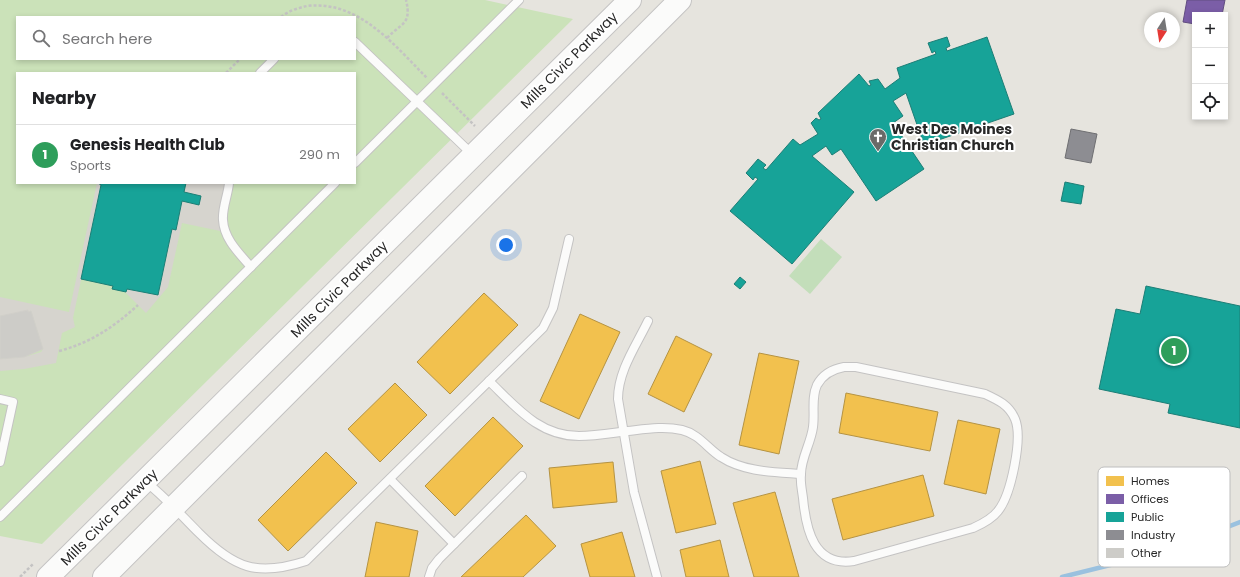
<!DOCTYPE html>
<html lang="en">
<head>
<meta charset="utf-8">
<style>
	:root { --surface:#fff; --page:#f6f6f6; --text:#202124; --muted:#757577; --line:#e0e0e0; --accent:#7c3aed }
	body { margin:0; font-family:Poppins,sans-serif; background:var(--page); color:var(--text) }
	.controls { position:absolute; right:12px; top:12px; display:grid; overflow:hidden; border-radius:0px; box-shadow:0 2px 6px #0003 }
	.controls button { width:36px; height:36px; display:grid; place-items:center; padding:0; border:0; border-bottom:1px solid var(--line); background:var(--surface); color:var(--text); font:20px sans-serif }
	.compass { position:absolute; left:1144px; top:12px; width:36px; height:36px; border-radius:50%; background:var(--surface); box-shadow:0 2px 6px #0003; rotate:192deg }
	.you { position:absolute; left:506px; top:245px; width:14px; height:14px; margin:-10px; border:3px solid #fff; border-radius:50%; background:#1a73e8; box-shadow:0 0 0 6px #1a73e833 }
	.badge { display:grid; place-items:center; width:26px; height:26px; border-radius:50%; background:var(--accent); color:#fff; font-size:13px; font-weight:700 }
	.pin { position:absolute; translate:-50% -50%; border:2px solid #fff; box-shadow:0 1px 4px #0006 }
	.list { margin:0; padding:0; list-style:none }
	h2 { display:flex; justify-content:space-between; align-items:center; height:52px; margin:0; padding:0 16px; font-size:17px }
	h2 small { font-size:13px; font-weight:400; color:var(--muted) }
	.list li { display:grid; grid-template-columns:26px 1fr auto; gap:12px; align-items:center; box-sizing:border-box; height:60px; padding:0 16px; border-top:1px solid var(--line) }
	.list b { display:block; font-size:15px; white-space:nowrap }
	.list p { margin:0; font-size:13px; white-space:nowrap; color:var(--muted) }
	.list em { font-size:13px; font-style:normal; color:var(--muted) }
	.icon { flex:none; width:22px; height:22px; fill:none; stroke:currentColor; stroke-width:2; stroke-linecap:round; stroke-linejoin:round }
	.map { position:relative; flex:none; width:1240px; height:577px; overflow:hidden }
	.search { position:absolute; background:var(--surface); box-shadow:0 2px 6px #0003; left:16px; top:16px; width:340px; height:44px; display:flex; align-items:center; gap:10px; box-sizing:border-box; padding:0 14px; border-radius:0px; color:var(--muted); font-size:15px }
	.panel { position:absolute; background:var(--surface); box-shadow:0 2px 6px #0003; left:16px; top:72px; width:340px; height:112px; border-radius:0px }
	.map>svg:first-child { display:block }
	.green { fill:#c3deba }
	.pitch { fill:#cbe2b9; fill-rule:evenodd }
	.plaza { fill:#d6d4ce }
	.homes { fill:#f2c14e; stroke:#b59343 }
	.offices { fill:#7b5ea7; stroke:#624e81 }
	.public { fill:#17a398; stroke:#1c7e76 }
	.industry { fill:#8d8d92; stroke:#6f6f72 }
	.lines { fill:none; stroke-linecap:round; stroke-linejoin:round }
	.stream { stroke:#9ac1df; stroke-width:4.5 }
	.building { fill:#cdccc8; stroke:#d1cfca }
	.lane-casing { stroke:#c4c3c3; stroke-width:10 }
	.secondary-casing { stroke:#c4c3c3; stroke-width:24 }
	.path { stroke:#c4c3c3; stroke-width:2.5; stroke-dasharray:3 2; stroke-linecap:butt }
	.lane { stroke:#fbfbfa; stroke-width:8 }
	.secondary { stroke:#fbfbfa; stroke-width:22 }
	.labels { text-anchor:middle; stroke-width:4; stroke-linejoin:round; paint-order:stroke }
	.street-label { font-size:14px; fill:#282828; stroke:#fff }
	.poi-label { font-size:14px; font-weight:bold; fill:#282828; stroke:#fff; text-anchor:start }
	.key { fill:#fff; stroke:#bebebe; stroke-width:1 }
	.key-label { font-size:11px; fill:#282828 }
</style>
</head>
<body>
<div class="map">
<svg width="1240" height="577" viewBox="0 0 1240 577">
	<rect width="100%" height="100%" fill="#e6e4de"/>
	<polygon class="green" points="821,239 842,257 810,294 789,276"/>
	<path class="pitch" d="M0 0H485L573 19 42 544 0 536ZM17 17H355V59H17ZM17 73H355V183H17Z"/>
	<g class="plaza">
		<polygon points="97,183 101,185 73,318 75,327 62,333 56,363 24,369 0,371 0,359 24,357 41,352 43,349 31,311 0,316 0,297 69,312"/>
		<polygon points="186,183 229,183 225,232 182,223 168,287 146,313 126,293 127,289 158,295 172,229 176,230 182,201 199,205 201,196 184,192"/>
	</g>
	<g class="homes">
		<polygon points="484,293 518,325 450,394 417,362"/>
		<polygon points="580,314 620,332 579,419 540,401"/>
		<polygon points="676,336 712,354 684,412 648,394"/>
		<polygon points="759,353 799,361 779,454 739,445"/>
		<polygon points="395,383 427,415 380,462 348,429"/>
		<polygon points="846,393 938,412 930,451 839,433"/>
		<polygon points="493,417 523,446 455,516 425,486"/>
		<polygon points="958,420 1000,429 986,494 944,484"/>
		<polygon points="326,452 357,483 288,551 258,520"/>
		<polygon points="700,461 716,524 676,533 661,471"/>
		<polygon points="613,462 617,502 553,508 549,468"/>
		<polygon points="923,475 934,516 843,540 832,499"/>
		<polygon points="775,492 799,577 754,577 733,503"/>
		<polygon points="526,515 556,546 523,577 461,577"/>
		<polygon points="376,522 418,531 409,577 365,577"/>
		<polygon points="622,532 635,577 590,577 581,544"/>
		<polygon points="720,540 729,577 686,577 680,550"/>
	</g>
	<polygon class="offices" points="1187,0 1225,0 1222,15 1195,15 1195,24 1183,22"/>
	<g class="public">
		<polygon points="947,37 950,46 946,48 947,51 987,37 1014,114 924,145 906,93 893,101 903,116 893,123 924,169 876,201 841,149 832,155 826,146 812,156 854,192 792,264 730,211 758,179 755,177 753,180 746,173 758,159 766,165 763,168 766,170 793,139 800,145 818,134 811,123 816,118 819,120 821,119 818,113 859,74 869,86 871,85 869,81 878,79 885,89 900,78 897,68 936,54 935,51 932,53 928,43"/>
		<polygon points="1065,182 1084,186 1081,204 1061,201"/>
		<polygon points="98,183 186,183 184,192 201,196 199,205 182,201 176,230 172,229 158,295 127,289 126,292 112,289 113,286 81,279 101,185"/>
		<polygon points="740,277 746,282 740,289 734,284"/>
		<polygon points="1146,286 1240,306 1240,428 1168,413 1170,404 1099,389 1116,309 1140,314"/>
	</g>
	<polygon class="industry" points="1071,129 1097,134 1091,163 1065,158"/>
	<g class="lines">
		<polyline class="stream" points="1062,577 1163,552 1240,522"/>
	</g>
	<polygon class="building" points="28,310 28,312 31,311 43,349 24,357 0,359 0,316"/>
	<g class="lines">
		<defs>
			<g id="lane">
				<polyline points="355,42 473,155"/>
				<polyline points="260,73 274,59"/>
				<polyline points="355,163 519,0"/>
				<path d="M229 183C228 195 222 208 223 220 224 239 239 253 251 267"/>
				<path d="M648 321C636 346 618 371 618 399L634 492 657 577"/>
				<path d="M844 367H856L985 394C998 400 1009 405 1015 419 1023 438 1011 495 998 511 992 519 982 524 973 528L854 561C814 567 806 530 803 498 802 490 800 482 801 474 801 458 811 443 813 427 815 413 811 398 817 385 823 374 833 369 844 367Z"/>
				<path d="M489 381C516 407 539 436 579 436 595 436 612 433 628 431 646 429 664 426 682 430 699 434 708 449 721 457 744 472 774 472 801 474"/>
				<polyline points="0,399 13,402 0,462"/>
				<polyline points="390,479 454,544"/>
				<path d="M146 482C165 497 181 515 199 533 234 568 257 577 306 561L543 328 553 308 569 239"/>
				<polyline points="0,517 335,183"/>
				<polyline points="429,577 432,568 439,559 522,476"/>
			</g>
			<g id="secondary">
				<polyline points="48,577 630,0"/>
				<polyline points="104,577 680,0"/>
			</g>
		</defs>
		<use href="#lane" class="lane-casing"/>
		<use href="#secondary" class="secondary-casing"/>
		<g class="path">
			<path d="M281 17C288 11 298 8 307 6 359 0 394 45 427 78"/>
			<path d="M387 38C401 23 412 25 406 0"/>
			<polyline points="226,73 240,59"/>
			<polyline points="442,93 475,126"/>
			<path d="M59 351C90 343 114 327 138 305"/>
			<polyline points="20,577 34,563"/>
		</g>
		<use href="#lane" class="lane"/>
		<use href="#secondary" class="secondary"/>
	</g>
	<defs>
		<symbol id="church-pin" viewBox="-11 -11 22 30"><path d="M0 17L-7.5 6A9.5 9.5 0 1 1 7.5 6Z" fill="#6a6a68" stroke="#fff"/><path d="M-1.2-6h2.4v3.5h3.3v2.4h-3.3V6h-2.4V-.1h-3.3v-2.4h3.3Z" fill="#fff"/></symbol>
	</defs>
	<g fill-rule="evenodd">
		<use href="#church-pin" x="868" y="127" width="20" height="27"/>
	</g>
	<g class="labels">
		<g class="street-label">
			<text transform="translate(569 60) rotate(-45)" y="5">Mills Civic Parkway</text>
			<text transform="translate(339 289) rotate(-45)" y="5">Mills Civic Parkway</text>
			<text transform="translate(109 517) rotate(-45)" y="5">Mills Civic Parkway</text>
		</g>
		<g class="poi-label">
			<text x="891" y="134">West Des Moines<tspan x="891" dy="16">Christian Church</tspan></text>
		</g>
	</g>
	<rect x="1098" y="467" width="132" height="100" rx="6" class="key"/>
	<rect x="1106" y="476" width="18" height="10" fill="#f2c14e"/>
	<rect x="1106" y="494" width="18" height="10" fill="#7b5ea7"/>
	<rect x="1106" y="512" width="18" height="10" fill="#17a398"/>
	<rect x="1106" y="530" width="18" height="10" fill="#8d8d92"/>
	<rect x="1106" y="548" width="18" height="10" fill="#cdccc8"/>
	<g class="key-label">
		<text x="1131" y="485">Homes</text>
		<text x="1131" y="503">Offices</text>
		<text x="1131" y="521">Public</text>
		<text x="1131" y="539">Industry</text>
		<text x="1131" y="557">Other</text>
	</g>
</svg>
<div class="controls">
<button>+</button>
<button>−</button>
<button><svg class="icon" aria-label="locate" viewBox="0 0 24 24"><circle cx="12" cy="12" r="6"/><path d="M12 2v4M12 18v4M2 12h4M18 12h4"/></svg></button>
</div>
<svg class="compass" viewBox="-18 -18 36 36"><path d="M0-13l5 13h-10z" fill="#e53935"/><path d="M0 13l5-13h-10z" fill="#757577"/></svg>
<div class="you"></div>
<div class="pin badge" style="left:1174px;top:351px;background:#2e9e5b">1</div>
<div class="search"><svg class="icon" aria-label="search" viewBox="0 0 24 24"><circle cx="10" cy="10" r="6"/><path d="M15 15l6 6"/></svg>Search here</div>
<section class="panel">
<h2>Nearby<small></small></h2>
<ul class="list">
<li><span class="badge" style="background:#2e9e5b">1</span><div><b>Genesis Health Club</b><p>Sports</p></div><em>290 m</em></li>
</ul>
</section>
</div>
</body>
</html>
